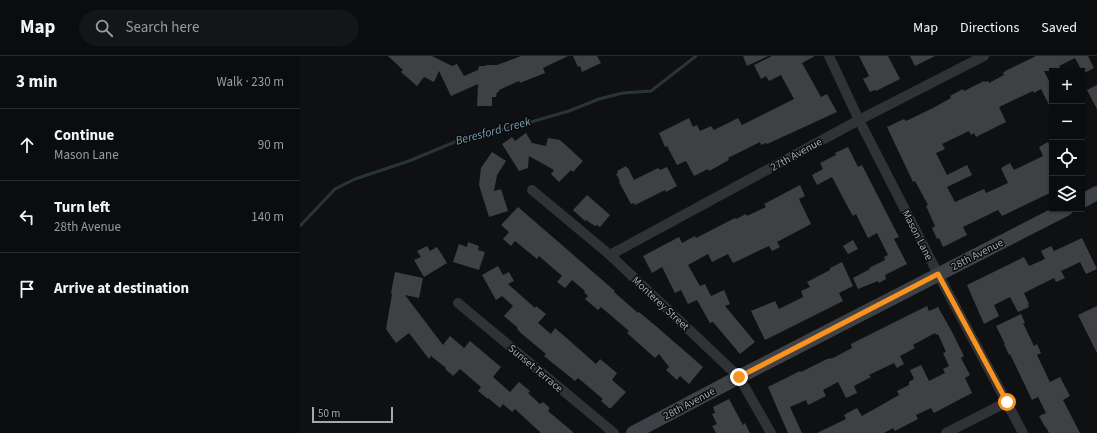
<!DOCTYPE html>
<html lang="en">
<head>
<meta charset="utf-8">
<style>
	:root { --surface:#0b0c0d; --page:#141516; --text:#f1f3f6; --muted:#9a9b9d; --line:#2b2c2e }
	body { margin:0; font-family:"Source Sans 3",sans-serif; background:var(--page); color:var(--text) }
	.controls { position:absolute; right:12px; top:12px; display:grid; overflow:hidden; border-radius:0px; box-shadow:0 1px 3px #0004 }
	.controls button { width:36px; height:36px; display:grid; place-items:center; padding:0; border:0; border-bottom:1px solid var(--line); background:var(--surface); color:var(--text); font:20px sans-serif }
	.scale { position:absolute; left:12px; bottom:10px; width:81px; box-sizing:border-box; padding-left:4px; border:2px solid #a0a8b2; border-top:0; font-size:11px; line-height:14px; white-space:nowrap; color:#a0a8b2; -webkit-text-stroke:3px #0a0b0c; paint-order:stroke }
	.stop { position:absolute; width:12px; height:12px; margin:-9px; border:3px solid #f89220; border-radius:50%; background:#fff }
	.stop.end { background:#f89220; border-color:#fff; box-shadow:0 1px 4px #0008 }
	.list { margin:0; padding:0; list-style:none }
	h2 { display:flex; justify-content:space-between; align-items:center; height:52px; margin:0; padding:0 16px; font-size:17px }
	h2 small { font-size:13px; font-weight:400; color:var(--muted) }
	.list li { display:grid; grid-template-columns:26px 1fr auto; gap:12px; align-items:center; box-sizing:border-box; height:72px; padding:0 16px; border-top:1px solid var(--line) }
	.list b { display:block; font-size:15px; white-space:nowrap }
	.list p { margin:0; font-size:13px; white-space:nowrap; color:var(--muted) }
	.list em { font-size:13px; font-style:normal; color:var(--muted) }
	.icon { flex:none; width:22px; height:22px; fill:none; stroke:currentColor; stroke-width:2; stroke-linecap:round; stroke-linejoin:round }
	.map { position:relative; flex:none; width:797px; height:377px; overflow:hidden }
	header { display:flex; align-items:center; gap:24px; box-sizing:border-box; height:56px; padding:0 20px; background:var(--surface); border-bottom:1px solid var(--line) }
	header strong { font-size:19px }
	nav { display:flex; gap:22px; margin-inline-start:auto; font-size:14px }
	.search { width:280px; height:36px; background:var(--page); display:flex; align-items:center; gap:10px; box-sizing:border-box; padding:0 14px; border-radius:22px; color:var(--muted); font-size:15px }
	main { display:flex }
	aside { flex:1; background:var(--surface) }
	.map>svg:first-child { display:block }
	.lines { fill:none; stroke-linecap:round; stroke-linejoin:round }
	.stream { stroke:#293439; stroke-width:3 }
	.building { fill:#3e4044 }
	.street { stroke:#303236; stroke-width:10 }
	.secondary { stroke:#3e4146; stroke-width:14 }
	.route { stroke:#f89220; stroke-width:5 }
	.labels { text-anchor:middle; stroke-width:3; stroke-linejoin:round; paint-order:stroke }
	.street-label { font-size:11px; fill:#a0a8b2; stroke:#0a0b0c }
	.water-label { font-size:12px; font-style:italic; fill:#749cb0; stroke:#0a0b0c }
</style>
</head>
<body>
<header>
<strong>Map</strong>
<div class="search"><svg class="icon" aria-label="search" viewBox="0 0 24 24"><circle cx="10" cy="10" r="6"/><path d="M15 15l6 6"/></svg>Search here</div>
<nav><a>Map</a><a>Directions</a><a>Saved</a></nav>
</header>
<main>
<aside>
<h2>3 min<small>Walk · 230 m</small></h2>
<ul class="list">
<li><svg class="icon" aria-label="ahead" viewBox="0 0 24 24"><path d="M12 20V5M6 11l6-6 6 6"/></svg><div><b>Continue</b><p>Mason Lane</p></div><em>90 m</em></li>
<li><svg class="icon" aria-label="left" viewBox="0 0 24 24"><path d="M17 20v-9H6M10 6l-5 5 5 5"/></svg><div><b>Turn left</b><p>28th Avenue</p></div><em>140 m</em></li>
<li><svg class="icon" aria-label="arrive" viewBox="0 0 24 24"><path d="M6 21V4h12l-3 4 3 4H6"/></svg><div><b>Arrive at destination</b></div></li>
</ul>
</aside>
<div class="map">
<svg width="797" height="377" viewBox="0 0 797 377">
	<rect width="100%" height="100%" fill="#0f1011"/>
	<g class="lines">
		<polyline class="stream" points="0,170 35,133 55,123 109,105 162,83 217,70 269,55 299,43 323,37 351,35 396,0"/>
	</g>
	<g class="building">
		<polygon points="88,0 132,0 152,10 157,8 164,20 178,14 179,10 186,10 186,9 197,9 221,0 268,0 243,12 245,17 220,27 219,25 199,34 199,36 197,36 196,41 192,41 192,50 177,50 178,28 151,40 139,15 134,26 124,21 117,30 101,16 103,14"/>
		<polygon points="273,0 297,0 301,7 282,16 280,10 278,11"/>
		<polygon points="443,0 468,0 447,10"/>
		<polygon points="472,0 515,0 502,7 521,41 527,38 537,56 467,88 466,87 461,89 460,86 428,102 429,104 409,115 408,113 394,120 386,105 377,109 367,90 365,91 359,77 389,62 393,71 397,69 400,75 411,70 414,74 438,62 442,69 494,43 481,19 469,25 466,20 461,23 454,9"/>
		<polygon points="559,0 588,0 600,23 576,35 575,34 570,36 563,23 569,20"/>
		<polygon points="610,0 635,0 615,10"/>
		<polygon points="736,0 788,0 794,12 782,18 782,15 775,2 759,10 762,15 744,15 752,31 752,55 741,33 734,37 733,35 699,51 706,66 676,81 674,77 671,79 669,75 642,88 645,93 636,97 647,119 667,109 672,119 647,131 655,146 684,133 686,137 708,127 701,112 710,107 714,114 743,100 739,91 748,86 752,94 752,136 702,160 698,154 663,171 667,179 643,191 639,182 637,183 632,172 635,170 626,150 628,149 615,125 613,126 587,71 604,63 606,65 633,52 651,42 650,40 663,33 664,35 684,25 685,26 688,25 689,27 704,19 703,17 707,14"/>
		<polygon points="797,29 797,53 787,34"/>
		<polygon points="226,77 232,87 246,90 248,82 260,84 283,105 273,116 271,114 259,126 251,118 254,114 229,100 228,112 219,115 202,88 212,81 215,85"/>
		<polygon points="548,91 558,111 562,109 585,154 599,181 594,183 607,208 585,219 586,223 579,227 578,225 558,233 553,222 570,213 569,212 585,204 584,201 588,199 577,177 568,182 556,158 553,160 550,155 532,121 517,129 512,119 523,113 520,107 536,99 535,97"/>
		<polygon points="192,96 206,105 197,119 194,135 201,133 208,155 189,161 179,129 181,112"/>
		<polygon points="326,110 327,112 328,112 334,124 358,112 360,114 367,111 377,130 366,136 365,134 335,149 334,147 331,148 319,126 320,125 316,118 318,117 317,115"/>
		<polygon points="500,129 505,140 499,143 511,168 477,186 480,191 472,195 469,190 433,207 428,198 412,206 408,198 388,209 400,230 405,228 411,240 424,234 430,248 425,250 455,286 440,298 413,266 410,267 397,244 388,248 381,234 375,237 362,211 352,217 343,200 379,181 382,187 395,180 396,182 435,162 436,163 446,158 447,160 466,151 464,148"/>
		<polygon points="287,139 310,159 300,171 297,169 295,170 286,164 285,165 273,154"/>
		<polygon points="218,151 315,235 314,236 338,257 339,256 357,271 403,311 389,328 380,320 377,324 366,314 369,311 359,298 355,302 327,277 329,275 301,251 298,254 285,243 288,240 284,236 285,235 272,224 265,232 257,226 262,220 239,200 237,203 215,185 211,190 203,183 209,176 201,169"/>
		<polygon points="782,182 797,213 786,218 780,206 761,215 765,222 756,226 754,222 724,237 729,248 728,249 729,251 718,256 710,241 694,249 699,260 684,268 667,229 724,201 729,210 745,203 741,195 751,190 754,195"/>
		<polygon points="553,184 558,193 548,198 543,190"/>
		<polygon points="168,186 179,190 178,194 185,196 179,214 153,206 159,188 167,191"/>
		<polygon points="127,190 130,195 137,191 147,207 124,221 114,204 121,201 117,195"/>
		<polygon points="542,206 553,230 539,237 543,245 465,284 451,255 475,245 479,253 503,241 501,235 510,231 507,226 530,214 530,212"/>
		<polygon points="198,210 203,219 209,216 214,225 208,228 235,252 236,250 246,258 238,267 251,278 255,272 296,308 300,303 317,317 312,324 326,336 311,352 309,352 301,345 303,343 278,322 275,325 244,300 246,298 222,278 217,273 218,272 204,260 213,250 202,240 196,244 182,219"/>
		<polygon points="95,216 123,222 119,242 105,239 143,289 150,280 164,292 170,285 201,311 193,321 210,336 219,326 230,335 228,337 240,348 243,346 250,352 248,355 274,377 241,377 215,353 212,356 203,348 200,352 188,342 188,343 178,335 181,331 160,313 153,320 145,313 146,312 131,300 129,303 109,277 96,287 86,273 92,238 91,237"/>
		<polygon points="627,250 629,255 638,251 651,274 664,300 661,302 670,319 665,322 672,337 634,357 631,352 616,359 618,363 595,375 593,372 584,377 517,377 546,363 544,359 557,352 562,360 599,339 597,335 609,329 609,326 614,323 610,314 621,309 629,325 645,317 643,313 649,310 643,297 646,296 638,278 636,279 635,277 613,289 615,292 600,300 604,308 597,312 594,307 569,319 571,321 554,330 557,337 546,342 538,326 523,334 526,340 508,349 506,344 490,351 502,377 488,377 468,331 500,315 501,316 527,303 533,302 552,292 551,288"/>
		<polygon points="797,250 797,297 778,259"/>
		<polygon points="721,258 725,267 723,267 734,290 737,288 741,297 737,299 750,326 760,321 770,340 763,344 780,377 749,377 746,371 745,371 739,360 746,357 738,341 732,344 710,298 709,299 704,288 705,288 696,270"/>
		<polygon points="429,343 443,369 445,367 450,377 416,377 412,370 417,368 412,358 415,357 413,351"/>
	</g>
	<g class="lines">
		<g class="street">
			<polyline points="529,0 559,64 638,218 723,377"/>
			<polyline points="232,134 310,199 439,321 471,377"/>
			<polyline points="310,199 559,64 684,0"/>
			<polyline points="158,247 314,377"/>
			<polyline points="646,377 707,346"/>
		</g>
		<g class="secondary">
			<polyline points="782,145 797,137"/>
			<polyline points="333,377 439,321 766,153"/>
		</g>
	</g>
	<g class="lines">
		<polyline class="route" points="439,321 638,218 707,346"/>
	</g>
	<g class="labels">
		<g class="street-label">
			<text transform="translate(496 98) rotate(-29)" y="4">27th Avenue</text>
			<text transform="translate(618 179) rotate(63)" y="4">Mason Lane</text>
			<text transform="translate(677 198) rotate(-27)" y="4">28th Avenue</text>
			<text transform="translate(361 247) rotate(43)" y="4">Monterey Street</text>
			<text transform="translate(236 312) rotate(40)" y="4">Sunset Terrace</text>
			<text transform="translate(389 347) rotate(-28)" y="4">28th Avenue</text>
		</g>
		<g class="water-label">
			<text transform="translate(193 75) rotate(-15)" y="4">Beresford Creek</text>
		</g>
	</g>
</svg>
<div class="controls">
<button>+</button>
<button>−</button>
<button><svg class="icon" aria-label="locate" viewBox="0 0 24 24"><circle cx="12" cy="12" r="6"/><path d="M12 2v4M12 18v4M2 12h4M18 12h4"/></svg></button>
<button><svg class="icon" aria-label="layers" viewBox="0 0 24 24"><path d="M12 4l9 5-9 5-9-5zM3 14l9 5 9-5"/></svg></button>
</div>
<div class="scale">50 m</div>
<div class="stop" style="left:707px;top:346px"></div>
<div class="stop end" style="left:439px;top:321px"></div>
</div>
</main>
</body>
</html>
